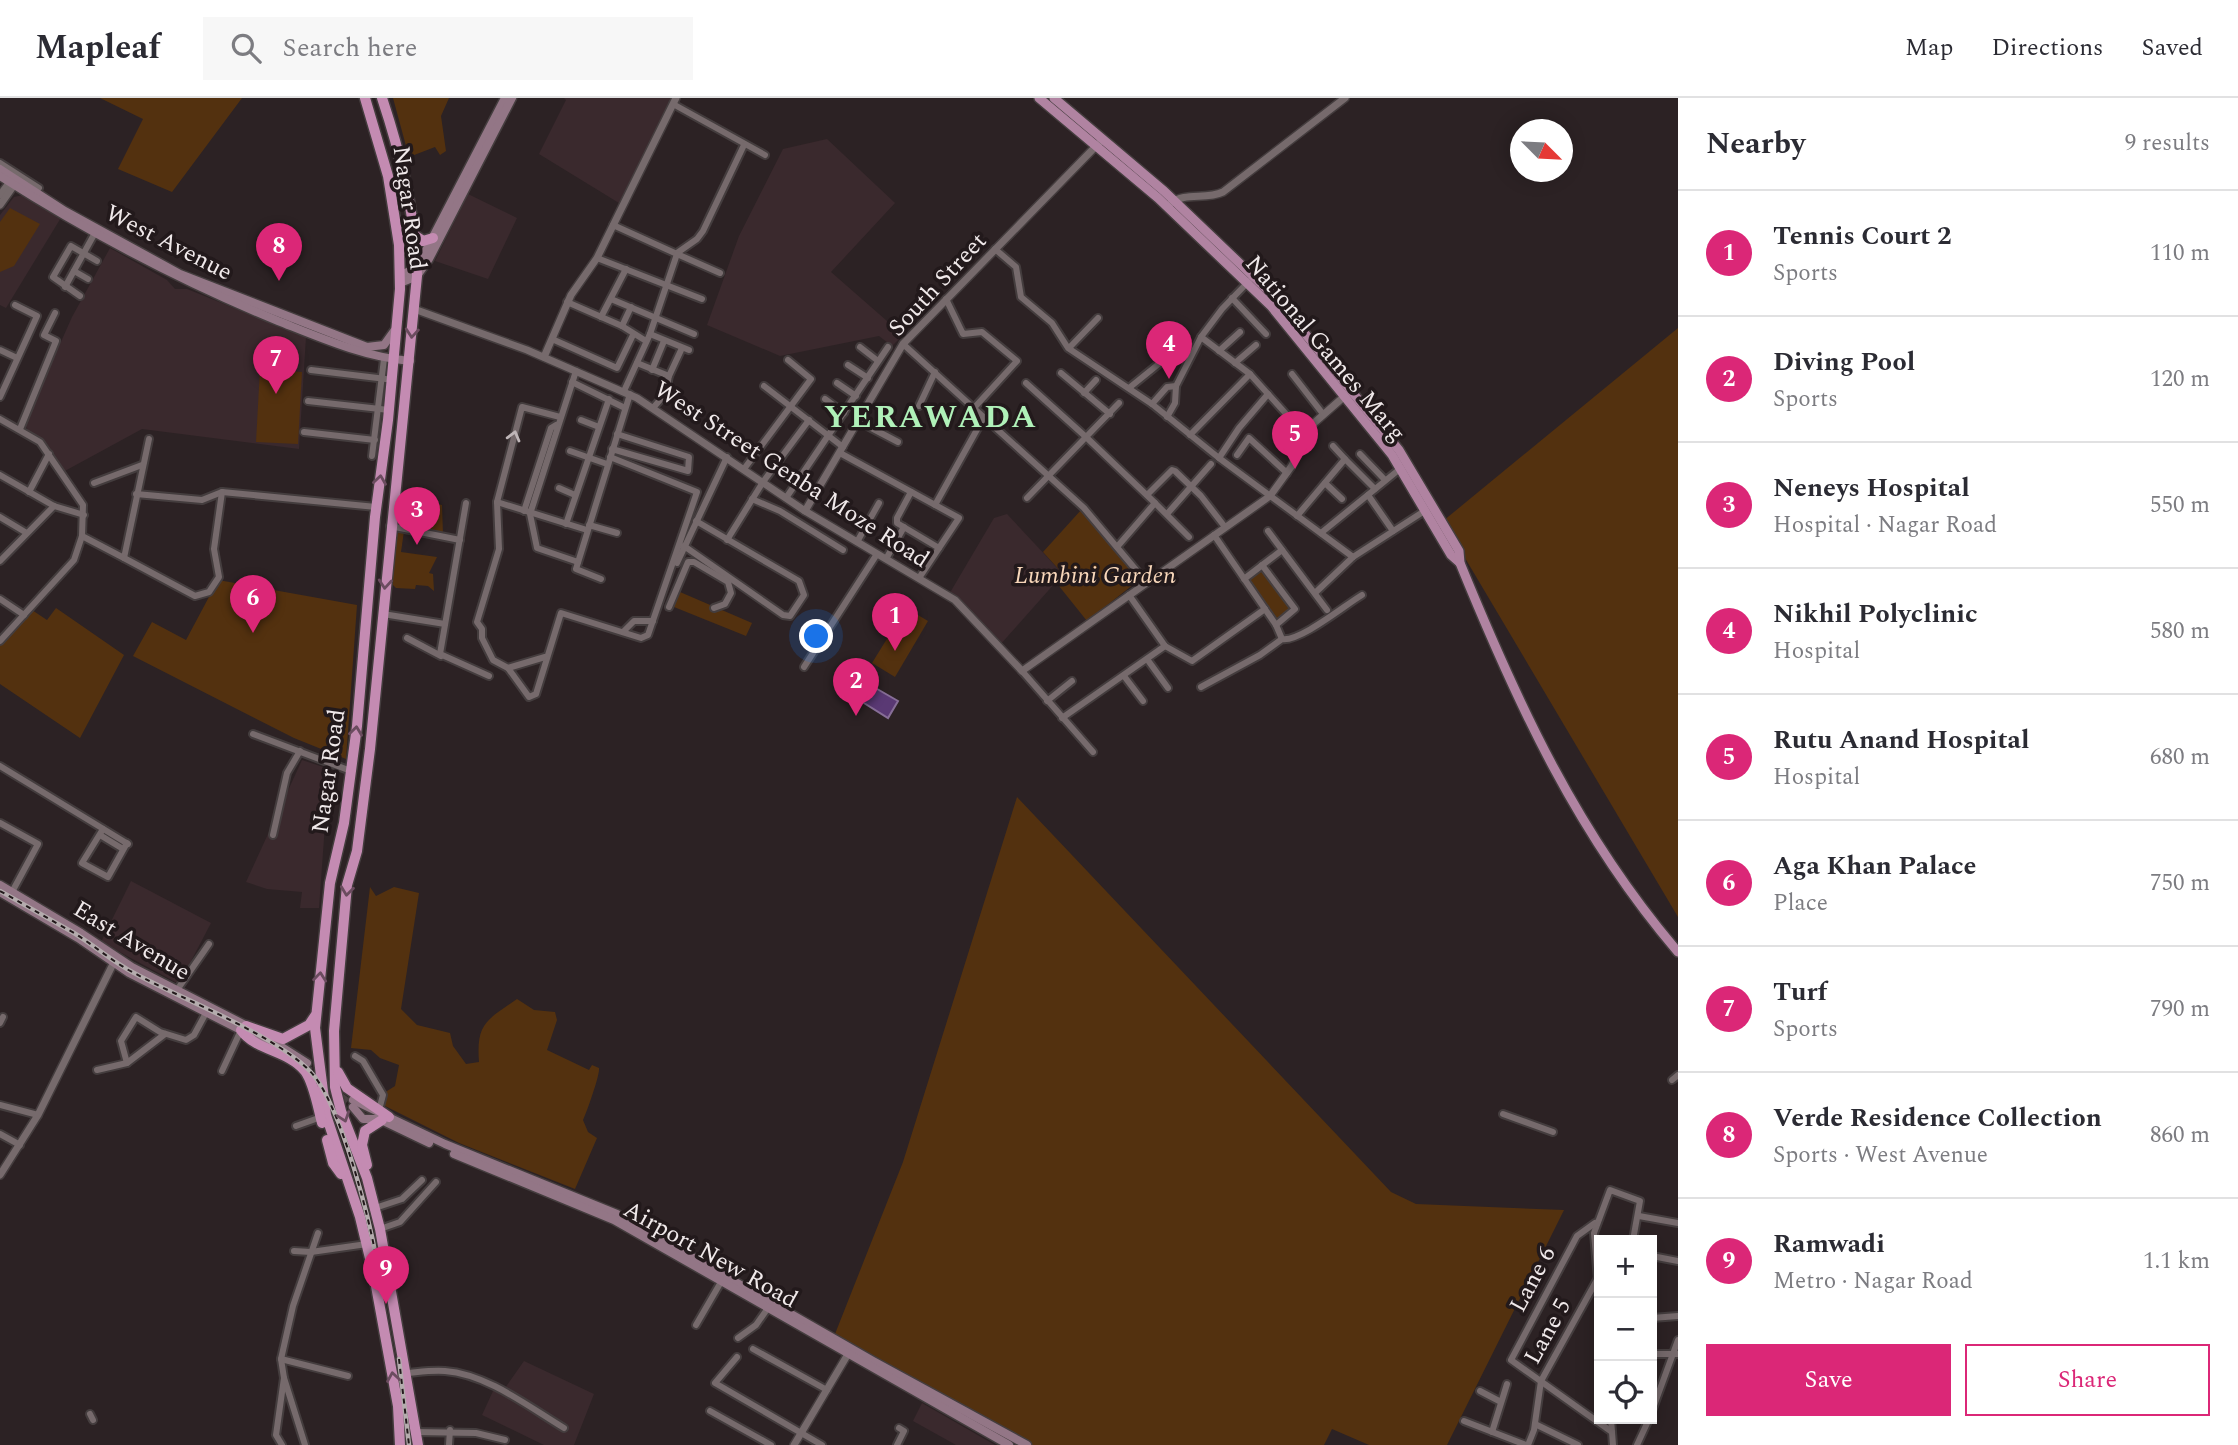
<!DOCTYPE html>
<html lang="en">
<head>
<meta charset="utf-8">
<style>
	:root { --surface:#fff; --page:#f7f7f7; --text:#2b2b33; --muted:#7c7c81; --line:#e1e1e2; --accent:#db2777 }
	body { margin:0; font-family:Spectral,serif; background:var(--page); color:var(--text) }
	.controls { position:absolute; right:21px; bottom:21px; display:grid; overflow:hidden; border-radius:0px; box-shadow:0 4px 18px #0003 }
	.controls button { width:63px; height:63px; display:grid; place-items:center; padding:0; border:0; border-bottom:2px solid var(--line); background:var(--surface); color:var(--text); font:35px sans-serif }
	.compass { position:absolute; left:1510px; top:21px; width:63px; height:63px; border-radius:50%; background:var(--surface); box-shadow:0 4px 18px #0003; rotate:114deg }
	.you { position:absolute; left:817px; top:539px; width:24px; height:24px; margin:-18px; border:5px solid #fff; border-radius:50%; background:#1a73e8; box-shadow:0 0 0 10px #1a73e833 }
	.badge { display:grid; place-items:center; width:46px; height:46px; border-radius:50%; background:var(--accent); color:#fff; font-size:23px; font-weight:700 }
	.pin { position:absolute; translate:-50% -58px; filter:drop-shadow(0 2px 4px #0008) }
	.pin::after { content:''; position:absolute; top:37px; width:24px; height:21px; background:inherit; clip-path:polygon(0 0,100% 0,50% 100%) }
	.list { margin:0; padding:0; list-style:none }
	h2 { display:flex; justify-content:space-between; align-items:center; height:91px; margin:0; padding:0 28px; font-size:30px }
	h2 small { font-size:23px; font-weight:400; color:var(--muted) }
	.list li { display:grid; grid-template-columns:46px 1fr auto; gap:21px; align-items:center; box-sizing:border-box; height:126px; padding:0 28px; border-top:2px solid var(--line) }
	.list b { display:block; font-size:26px; white-space:nowrap }
	.list p { margin:0; font-size:23px; white-space:nowrap; color:var(--muted) }
	.list em { font-size:23px; font-style:normal; color:var(--muted) }
	.actions { display:flex; gap:14px; padding:21px 28px }
	.actions a { flex:1; padding:16px 0; border:2px solid var(--accent); border-radius:0px; text-align:center; font-size:24px; color:var(--accent) }
	.actions .main { background:var(--accent); color:#fff }
	.icon { flex:none; width:38px; height:38px; fill:none; stroke:currentColor; stroke-width:2; stroke-linecap:round; stroke-linejoin:round }
	.map { position:relative; flex:none; width:1678px; height:1347px; overflow:hidden }
	header { display:flex; align-items:center; gap:42px; box-sizing:border-box; height:98px; padding:0 35px; background:var(--surface); border-bottom:2px solid var(--line) }
	header strong { font-size:33px }
	nav { display:flex; gap:38px; margin-inline-start:auto; font-size:24px }
	.search { width:490px; height:63px; background:var(--page); display:flex; align-items:center; gap:18px; box-sizing:border-box; padding:0 24px; border-radius:0px; color:var(--muted); font-size:26px }
	main { display:flex }
	aside { flex:1; background:var(--surface) }
	.map>svg:first-child { display:block }
	.built { fill:#3a292d }
	.green { fill:#53310f }
	.water { fill:#5a3974; stroke:#876e97; stroke-width:2 }
	.lines { fill:none; stroke-linecap:round; stroke-linejoin:round }
	.secondary-tunnel { stroke:#494042; stroke-width:8; stroke-dasharray:8 4; stroke-linecap:butt }
	.minor-casing { stroke:#443d3e; stroke-width:10 }
	.tertiary-casing { stroke:#443d3e; stroke-width:10 }
	.secondary-casing { stroke:#443d3e; stroke-width:11 }
	.primary-casing { stroke:#443d3e; stroke-width:12 }
	.trunk-casing { stroke:#443d3e; stroke-width:13 }
	.minor { stroke:#766a6c; stroke-width:6 }
	.tertiary { stroke:#766a6c; stroke-width:7 }
	.secondary { stroke:#937686; stroke-width:8 }
	.primary { stroke:#b083a1; stroke-width:9 }
	.trunk { stroke:#c48bb2; stroke-width:10 }
	.rail-casing { stroke:#b4acad; stroke-width:4.5 }
	.rail { stroke:#22191b; stroke-width:2; stroke-dasharray:5; stroke-linecap:butt }
	.oneway { stroke:#6b4c5f }
	.oneway2 { stroke:#bfb6b8 }
	.labels { text-anchor:middle; stroke-width:7; stroke-linejoin:round; paint-order:stroke }
	.street-label { font-size:24px; fill:#f0e9ea; stroke:#22191b }
	.park-label { font-size:24px; font-style:italic; fill:#f8d7ba; stroke:#22191b }
	.district-label { font-size:32px; font-weight:bold; letter-spacing:2px; fill:#b0f1b9; stroke:#22191b }
</style>
</head>
<body>
<header>
<strong>Mapleaf</strong>
<div class="search"><svg class="icon" aria-label="search" viewBox="0 0 24 24"><circle cx="10" cy="10" r="6"/><path d="M15 15l6 6"/></svg>Search here</div>
<nav><a>Map</a><a>Directions</a><a>Saved</a></nav>
</header>
<main>
<div class="map">
<svg width="1678" height="1347" viewBox="0 0 1678 1347">
	<rect width="100%" height="100%" fill="#2c2224"/>
	<g class="built">
		<polygon points="564,0 673,0 619,105 539,56 566,2"/>
		<polygon points="827,41 895,105 831,174 903,237 892,248 879,238 780,258 707,227 739,138 783,51"/>
		<polygon points="468,96 517,120 488,181 435,163"/>
		<polygon points="23,97 62,118 6,210 0,207 0,117 14,99"/>
		<polygon points="110,150 167,182 175,191 187,191 306,239 299,351 142,331 63,374 24,327 72,219"/>
		<polygon points="1007,416 1063,476 999,548 948,498 994,420"/>
		<polygon points="302,662 329,671 319,810 300,810 302,794 267,791 246,784"/>
		<polygon points="131,783 211,825 179,886 101,844"/>
		<polygon points="524,1263 594,1296 574,1347 544,1347 482,1317 493,1293 505,1290"/>
		<polygon points="922,1305 995,1347 956,1347 913,1323"/>
	</g>
	<g class="green">
		<polygon points="100,0 242,0 172,94 118,71 143,21"/>
		<polygon points="393,0 449,0 441,18 446,53 440,57 435,49 409,59"/>
		<polygon points="10,110 40,126 14,168 0,174 0,124"/>
		<polygon points="1678,230 1678,819 1443,423"/>
		<polygon points="260,271 302,274 298,346 256,344"/>
		<polygon points="404,398 419,402 427,399 429,404 442,407 443,437 397,427"/>
		<polygon points="1082,411 1139,482 1087,523 1055,483 1063,476 1043,454"/>
		<polygon points="396,431 404,433 401,454 437,459 429,475 433,476 434,493 428,488 416,487 415,491 396,490 389,483"/>
		<polygon points="1262,467 1295,511 1276,527 1244,481"/>
		<polygon points="218,482 357,507 346,661 294,640 133,558 152,524 186,542"/>
		<polygon points="680,494 752,525 746,538 674,509"/>
		<polygon points="56,510 124,557 80,640 0,586 0,548 32,512 47,522"/>
		<polygon points="906,510 928,523 895,579 872,565"/>
		<polygon points="1017,699 1391,1094 1416,1106 1564,1112 1447,1347 1369,1347 1332,1331 1324,1347 1032,1347 835,1236 903,1064"/>
		<path d="M370 789 376 798 394 789 419 795 401 911 417 927 450 935 453 948 466 966 479 964C476 925 487 922 517 901L534 912 555 914 557 922 547 952 589 972 592 967 599 970C600 977 587 1013 583 1022L588 1034 597 1040 575 1091 459 1045 385 1008 384 995 395 988 399 967 380 960 371 952 351 950Z"/>
	</g>
	<polygon class="water" points="865,584 898,603 888,620 856,600"/>
	<g class="lines">
		<polyline class="secondary-tunnel" points="304,968 353,1009"/>
		<defs>
			<g id="minor">
				<polyline points="673,6 765,57"/>
				<polyline points="0,65 39,90"/>
				<polyline points="613,127 677,156 650,236 624,293"/>
				<polyline points="995,151 1016,169 1021,199 1052,225 1068,250 1152,306 1219,360 1353,459 1426,412"/>
				<polyline points="677,155 697,141 703,133 744,47"/>
				<polyline points="677,156 720,175"/>
				<polyline points="597,160 702,201"/>
				<polyline points="74,173 88,181"/>
				<polyline points="1249,183 1222,211 1201,239 1250,276 1306,338"/>
				<polyline points="65,189 96,133"/>
				<polyline points="80,198 53,179 71,148 97,163"/>
				<polyline points="1232,200 1266,236"/>
				<polyline points="611,201 694,236"/>
				<polyline points="946,201 963,236 982,234 1017,263 974,310"/>
				<polyline points="567,204 622,228 646,243"/>
				<polyline points="601,219 626,171"/>
				<polyline points="622,228 631,209"/>
				<polyline points="650,236 689,252"/>
				<polyline points="552,241 617,270 633,237"/>
				<polyline points="903,246 1084,410 1147,485"/>
				<polyline points="860,249 878,263"/>
				<polyline points="1069,250 1098,220"/>
				<polyline points="0,252 17,260"/>
				<polyline points="1219,253 1240,234"/>
				<polyline points="637,265 669,278 682,250"/>
				<polyline points="1235,265 1256,247"/>
				<polyline points="848,267 868,280"/>
				<polyline points="311,272 386,281"/>
				<polyline points="652,272 664,243"/>
				<polyline points="576,273 530,416 537,450 578,464"/>
				<polyline points="1061,275 1110,316"/>
				<polyline points="1292,276 1323,316"/>
				<polyline points="572,284 625,310"/>
				<polyline points="837,285 856,298"/>
				<polyline points="1026,285 1086,339 1119,305"/>
				<polyline points="764,288 843,349"/>
				<polyline points="1129,290 1171,256"/>
				<polyline points="1084,295 1096,282"/>
				<polyline points="0,299 37,218 15,207"/>
				<polyline points="825,301 844,315"/>
				<polyline points="308,303 389,312"/>
				<polyline points="1152,306 1167,289 1176,288"/>
				<polyline points="919,308 935,274"/>
				<polyline points="653,310 666,295 669,277"/>
				<polyline points="560,319 522,309 497,404 499,451 477,524 482,531 482,540 493,562 508,570 529,599 536,596 561,515 641,540 648,537 697,394 610,359"/>
				<polyline points="1167,319 1175,305 1176,288 1201,239"/>
				<polyline points="0,321 40,344 83,407 82,438 74,462 0,543"/>
				<polyline points="581,322 599,329"/>
				<polyline points="858,323 898,344"/>
				<polyline points="20,331 56,243 44,237 55,215"/>
				<polyline points="304,334 375,342"/>
				<polyline points="1190,337 1250,276"/>
				<polyline points="1333,348 1345,361"/>
				<polyline points="612,351 688,373 689,359 617,336"/>
				<polyline points="570,353 607,366"/>
				<polyline points="840,355 959,420 919,480"/>
				<polyline points="1360,356 1385,382"/>
				<polyline points="1237,357 1249,340 1287,375"/>
				<polyline points="372,358 384,261"/>
				<polyline points="1219,360 1239,330 1268,296"/>
				<polyline points="744,371 811,281 788,262"/>
				<polyline points="0,377 54,408 84,417"/>
				<polyline points="94,385 142,367"/>
				<polyline points="1325,385 1342,401"/>
				<polyline points="559,390 575,397"/>
				<polyline points="29,394 49,356"/>
				<polyline points="911,394 897,420 897,425 939,450"/>
				<polyline points="136,396 202,402 222,394 376,409"/>
				<polyline points="1147,397 1172,372 1175,373 1201,398 1225,429"/>
				<polyline points="1368,397 1393,433"/>
				<polyline points="786,400 888,249"/>
				<polyline points="1027,400 1086,339 1155,405 1117,449"/>
				<polyline points="752,401 780,413 843,452"/>
				<polyline points="497,404 587,432"/>
				<polyline points="466,405 440,556 489,578"/>
				<polyline points="1155,405 1189,439"/>
				<polyline points="935,407 984,319"/>
				<polyline points="524,413 551,330 556,327"/>
				<polyline points="1167,416 1211,366"/>
				<polyline points="1297,418 1345,361 1375,391"/>
				<polyline points="0,419 25,434"/>
				<polyline points="566,426 609,301"/>
				<polyline points="589,427 617,435"/>
				<polyline points="390,428 460,442"/>
				<polyline points="1268,433 1327,512"/>
				<polyline points="1321,435 1401,370"/>
				<polyline points="1214,437 1276,527 1282,541"/>
				<polyline points="82,438 124,460 149,341"/>
				<polyline points="727,442 763,384 809,322"/>
				<polyline points="857,444 879,405"/>
				<polyline points="684,448 783,517 790,518 804,497 799,483 696,423"/>
				<polyline points="124,460 195,498 209,494 219,479 214,451 222,394"/>
				<polyline points="886,461 904,429"/>
				<polyline points="0,463 54,408"/>
				<polyline points="677,465 727,359"/>
				<polyline points="1262,467 1295,511 1276,527"/>
				<polyline points="601,481 576,471 630,296"/>
				<polyline points="1244,481 1282,452"/>
				<polyline points="1315,495 1353,459"/>
				<polyline points="1129,497 1165,548"/>
				<polyline points="0,501 24,517"/>
				<polyline points="669,509 688,464 694,464 728,484 731,495 725,506 714,510"/>
				<polyline points="383,516 445,526"/>
				<polyline points="623,534 634,523 653,523"/>
				<polyline points="407,540 441,558"/>
				<polyline points="1165,548 1192,563 1265,511"/>
				<polyline points="1147,561 1168,590"/>
				<polyline points="804,569 877,456"/>
				<polyline points="508,570 545,559"/>
				<polyline points="1022,573 1093,654"/>
				<polyline points="1124,578 1143,603"/>
				<path d="M1201 589 1260 557 1282 541C1300 544 1345 507 1362 497"/>
				<polyline points="1047,603 1072,583"/>
				<polyline points="1062,620 1165,548"/>
				<polyline points="253,636 351,673"/>
				<polyline points="0,668 128,746"/>
				<polyline points="0,725 38,746 12,794"/>
				<polyline points="103,731 82,765 108,779 127,745"/>
				<polyline points="100,737 123,751"/>
				<polyline points="273,737 287,675 300,653"/>
				<polyline points="177,892 209,846"/>
				<polyline points="0,925 3,919"/>
				<polyline points="355,958 363,963 383,997 379,1012"/>
				<polyline points="127,965 121,943 136,919 160,934 186,942 194,937 207,913"/>
				<polyline points="97,972 127,965 165,936"/>
				<polyline points="222,973 242,930"/>
				<polyline points="1672,982 1678,977"/>
				<polyline points="0,1007 38,1017"/>
				<polyline points="1503,1016 1553,1034"/>
				<polyline points="296,1028 324,1018"/>
				<polyline points="0,1036 20,1047"/>
				<polyline points="375,1110 402,1101 422,1082"/>
				<polyline points="1639,1118 1678,1125"/>
				<polyline points="1595,1125 1577,1138 1511,1262 1612,1334"/>
				<polyline points="380,1131 400,1124 436,1084"/>
				<polyline points="294,1153 311,1154 367,1146"/>
				<polyline points="1652,1158 1678,1163"/>
				<polyline points="1599,1194 1594,1135 1610,1092 1640,1103 1633,1142"/>
				<polyline points="1652,1220 1678,1218"/>
				<polyline points="696,1227 721,1184"/>
				<polyline points="738,1240 756,1227 768,1210"/>
				<polyline points="753,1251 827,1292"/>
				<polyline points="1652,1256 1678,1256"/>
				<polyline points="737,1259 715,1285 822,1347"/>
				<polyline points="281,1261 348,1278"/>
				<path d="M407 1275C419 1274 432 1272 445 1273 487 1276 529 1309 564 1330"/>
				<polyline points="284,1280 305,1347"/>
				<polyline points="1480,1293 1501,1304"/>
				<polyline points="710,1313 771,1347"/>
				<polyline points="1652,1313 1678,1242"/>
				<polyline points="90,1316 93,1322"/>
				<polyline points="1611,1321 1613,1347"/>
				<polyline points="1464,1323 1526,1347"/>
				<polyline points="1535,1326 1578,1347"/>
				<polyline points="416,1334 476,1335 505,1342"/>
				<polyline points="1492,1334 1507,1286"/>
				<polyline points="282,1347 276,1337 284,1280 281,1261 293,1208 318,1135"/>
				<polyline points="449,1347 450,1332"/>
				<polyline points="897,1347 904,1333 899,1330"/>
				<polyline points="1528,1347 1534,1332 1541,1283 1598,1180"/>
				<polyline points="1637,1347 1649,1321"/>
			</g>
			<g id="tertiary">
				<polyline points="0,97 12,81"/>
				<path d="M1171 105C1185 94 1206 102 1223 94L1345 0"/>
				<polyline points="0,107 17,83"/>
				<polyline points="414,211 527,252 637,300 805,413 955,502 1022,573 1270,398 1291,369 1314,325 1347,296"/>
				<polyline points="544,259 571,197 597,160 676,0"/>
				<polyline points="805,413 903,246 1100,44"/>
				<polyline points="0,1077 38,1017 115,862"/>
				<polyline points="794,1347 851,1251"/>
			</g>
			<g id="secondary">
				<polyline points="0,71 65,113 180,176 367,249 384,247 394,233"/>
				<path d="M0 78C91 136 178 182 278 223 321 240 364 259 410 263"/>
				<polyline points="400,177 410,173 423,158 505,0"/>
				<polyline points="400,185 417,178 429,161 512,0"/>
				<polyline points="0,787 81,835 132,869 249,929"/>
				<polyline points="0,794 78,840 129,875 268,946"/>
				<polyline points="263,937 307,965"/>
				<polyline points="353,1002 445,1046 617,1116 873,1263 1027,1347"/>
				<polyline points="353,1009 363,1021 379,1021 429,1045"/>
				<polyline points="454,1056 614,1122 1009,1347"/>
			</g>
			<g id="primary">
				<polyline points="1039,0 1158,100 1271,208 1392,357 1451,457 1460,465"/>
				<path d="M1054 0 1164 93 1278 202 1399 352 1459 453 1460 465C1518 607 1578 737 1678 854"/>
			</g>
			<g id="trunk">
				<polyline points="365,0 388,78 399,147 400,191 388,322 375,419 357,628 344,725 330,785 315,930 326,1017 360,1119 374,1177 398,1308 400,1347"/>
				<path d="M382 0C401 57 416 117 417 178L370 651 357 753 347 787 334 933 335 989 341 1013 367 1080 380 1131 418 1347"/>
				<polyline points="414,137 423,143 433,140"/>
				<polyline points="246,928 283,941 309,927 315,918"/>
				<path d="M241 932C256 953 288 952 305 973 314 985 318 1010 322 1025"/>
				<polyline points="338,974 347,990 389,1019"/>
				<polyline points="327,1042 333,1065 341,1076"/>
				<polyline points="367,1067 362,1047 365,1033 382,1022"/>
			</g>
		</defs>
		<use href="#minor" class="minor-casing"/>
		<use href="#tertiary" class="tertiary-casing"/>
		<use href="#secondary" class="secondary-casing"/>
		<use href="#primary" class="primary-casing"/>
		<use href="#trunk" class="trunk-casing"/>
		<use href="#minor" class="minor"/>
		<use href="#tertiary" class="tertiary"/>
		<use href="#secondary" class="secondary"/>
		<use href="#primary" class="primary"/>
		<use href="#trunk" class="trunk"/>
		<defs>
			<g id="rail">
				<path d="M0 793C25 807 49 821 74 835 95 848 114 865 136 876 181 901 286 941 315 979 342 1014 369 1118 377 1164"/>
				<polyline points="399,1261 409,1347"/>
			</g>
		</defs>
		<use href="#rail" class="rail-casing"/>
		<use href="#rail" class="rail"/>
	</g>
	<defs><path id="oneway-chevron" d="M-2-3.5L2.5 0L-2 3.5" fill="none" stroke-width="1.6" stroke-linecap="round" stroke-linejoin="round" transform="scale(1.75)"/></defs>
	<g class="oneway">
		<use href="#oneway-chevron" transform="translate(412 235) rotate(95)"/>
		<use href="#oneway-chevron" transform="translate(380 382) rotate(-82)"/>
		<use href="#oneway-chevron" transform="translate(385 486) rotate(95)"/>
		<use href="#oneway-chevron" transform="translate(356 633) rotate(-83)"/>
		<use href="#oneway-chevron" transform="translate(347 793) rotate(97)"/>
		<use href="#oneway-chevron" transform="translate(320 879) rotate(-84)"/>
		<use href="#oneway-chevron" transform="translate(344 1019) rotate(71)"/>
		<use href="#oneway-chevron" transform="translate(393 1279) rotate(-99)"/>
	</g>
	<use class="oneway2" href="#oneway-chevron" transform="translate(514 338) rotate(-75)"/>
	<g class="labels">
		<g class="street-label">
			<text transform="translate(410 110) rotate(82)" y="8">Nagar Road</text>
			<text transform="translate(169 144) rotate(27)" y="8">West Avenue</text>
			<text transform="translate(937 186) rotate(-47)" y="8">South Street</text>
			<text transform="translate(1326 250) rotate(50)" y="8">National Games Marg</text>
			<text transform="translate(792 376) rotate(33)" y="8">West Street Genba Moze Road</text>
			<text transform="translate(328 673) rotate(-82)" y="8">Nagar Road</text>
			<text transform="translate(132 842) rotate(31)" y="8">East Avenue</text>
			<text transform="translate(711 1156) rotate(29)" y="8">Airport New Road</text>
			<text transform="translate(1532 1181) rotate(-62)" y="8">Lane 6</text>
			<text transform="translate(1547 1233) rotate(-61)" y="8">Lane 5</text>
		</g>
		<g class="park-label">
			<text x="1095" y="485">Lumbini Garden</text>
		</g>
		<g class="district-label">
			<text x="931" y="329">YERAWADA</text>
		</g>
	</g>
</svg>
<div class="controls">
<button>+</button>
<button>−</button>
<button><svg class="icon" aria-label="locate" viewBox="0 0 24 24"><circle cx="12" cy="12" r="6"/><path d="M12 2v4M12 18v4M2 12h4M18 12h4"/></svg></button>
</div>
<svg class="compass" viewBox="-18 -18 36 36"><path d="M0-13l5 13h-10z" fill="#e53935"/><path d="M0 13l5-13h-10z" fill="#7c7c81"/></svg>
<div class="you"></div>
<div class="pin badge" style="left:895px;top:553px">1</div>
<div class="pin badge" style="left:856px;top:618px">2</div>
<div class="pin badge" style="left:417px;top:447px">3</div>
<div class="pin badge" style="left:1169px;top:281px">4</div>
<div class="pin badge" style="left:1295px;top:371px">5</div>
<div class="pin badge" style="left:253px;top:535px">6</div>
<div class="pin badge" style="left:276px;top:296px">7</div>
<div class="pin badge" style="left:279px;top:183px">8</div>
<div class="pin badge" style="left:386px;top:1206px">9</div>
</div>
<aside>
<h2>Nearby<small>9 results</small></h2>
<ul class="list">
<li><span class="badge">1</span><div><b>Tennis Court 2</b><p>Sports</p></div><em>110 m</em></li>
<li><span class="badge">2</span><div><b>Diving Pool</b><p>Sports</p></div><em>120 m</em></li>
<li><span class="badge">3</span><div><b>Neneys Hospital</b><p>Hospital · Nagar Road</p></div><em>550 m</em></li>
<li><span class="badge">4</span><div><b>Nikhil Polyclinic</b><p>Hospital</p></div><em>580 m</em></li>
<li><span class="badge">5</span><div><b>Rutu Anand Hospital</b><p>Hospital</p></div><em>680 m</em></li>
<li><span class="badge">6</span><div><b>Aga Khan Palace</b><p>Place</p></div><em>750 m</em></li>
<li><span class="badge">7</span><div><b>Turf</b><p>Sports</p></div><em>790 m</em></li>
<li><span class="badge">8</span><div><b>Verde Residence Collection</b><p>Sports · West Avenue</p></div><em>860 m</em></li>
<li><span class="badge">9</span><div><b>Ramwadi</b><p>Metro · Nagar Road</p></div><em>1.1 km</em></li>
</ul>
<div class="actions"><a class="main">Save</a><a>Share</a></div>
</aside>
</main>
</body>
</html>
